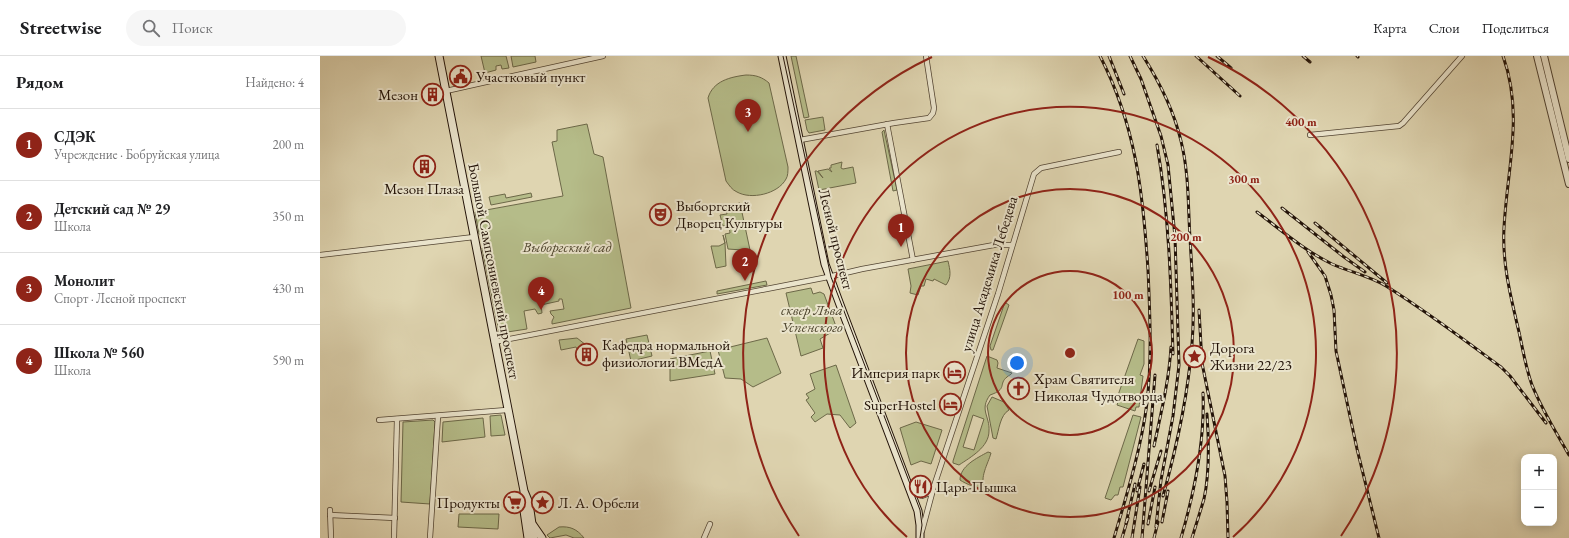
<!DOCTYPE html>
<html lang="ru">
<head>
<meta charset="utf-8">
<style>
	:root { --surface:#fff; --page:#f6f6f6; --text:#202124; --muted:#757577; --line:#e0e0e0; --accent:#8f2418 }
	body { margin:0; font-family:"EB Garamond",serif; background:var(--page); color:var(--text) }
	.controls { position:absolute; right:12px; bottom:12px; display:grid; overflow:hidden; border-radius:8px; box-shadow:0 2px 10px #0003 }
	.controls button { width:36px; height:36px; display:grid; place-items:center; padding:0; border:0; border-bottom:1px solid var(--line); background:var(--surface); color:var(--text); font:20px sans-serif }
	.you { position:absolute; left:697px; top:307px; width:14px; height:14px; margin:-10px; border:3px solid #fff; border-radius:50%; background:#1a73e8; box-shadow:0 0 0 6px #1a73e833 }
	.badge { display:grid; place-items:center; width:26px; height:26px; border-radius:50%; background:var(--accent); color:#fff; font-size:13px; font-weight:700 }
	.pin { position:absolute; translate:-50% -33px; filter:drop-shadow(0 1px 2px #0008) }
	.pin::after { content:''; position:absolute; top:21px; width:14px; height:12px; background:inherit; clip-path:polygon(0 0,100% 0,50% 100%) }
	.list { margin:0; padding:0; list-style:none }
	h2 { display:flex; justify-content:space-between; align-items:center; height:52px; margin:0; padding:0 16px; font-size:17px }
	h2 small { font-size:13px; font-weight:400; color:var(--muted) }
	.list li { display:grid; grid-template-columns:26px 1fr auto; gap:12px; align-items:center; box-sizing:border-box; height:72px; padding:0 16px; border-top:1px solid var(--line) }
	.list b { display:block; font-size:15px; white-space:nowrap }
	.list p { margin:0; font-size:13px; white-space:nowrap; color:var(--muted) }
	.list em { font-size:13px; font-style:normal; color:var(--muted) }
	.icon { flex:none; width:22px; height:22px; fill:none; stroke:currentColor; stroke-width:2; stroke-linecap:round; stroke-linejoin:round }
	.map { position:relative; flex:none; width:1249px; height:482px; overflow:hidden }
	header { display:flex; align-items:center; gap:24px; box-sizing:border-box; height:56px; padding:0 20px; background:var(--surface); border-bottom:1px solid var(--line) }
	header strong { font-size:19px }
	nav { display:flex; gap:22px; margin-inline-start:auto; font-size:14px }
	.search { width:280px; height:36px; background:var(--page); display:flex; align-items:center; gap:10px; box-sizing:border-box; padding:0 14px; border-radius:22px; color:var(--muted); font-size:15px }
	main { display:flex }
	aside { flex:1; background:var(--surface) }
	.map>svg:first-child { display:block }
	.green { fill:#b5bc89; stroke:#6c6848; fill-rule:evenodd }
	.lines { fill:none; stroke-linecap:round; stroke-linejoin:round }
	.minor-casing { stroke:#524432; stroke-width:6 }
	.tertiary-casing { stroke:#524432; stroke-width:8 }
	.secondary-casing { stroke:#231308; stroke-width:9 }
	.minor { stroke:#eae4cc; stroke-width:4.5 }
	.tertiary { stroke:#eae4cc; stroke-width:6 }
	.secondary { stroke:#eae4cc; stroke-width:7 }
	.tram { stroke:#231308; stroke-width:1 }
	.rail-casing { stroke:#231308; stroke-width:3 }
	.rail { stroke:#eae4cc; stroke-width:1.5; stroke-dasharray:4.5; stroke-linecap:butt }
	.ring { fill:none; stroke:#8f2418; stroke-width:2 }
	.labels { text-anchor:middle; stroke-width:4; stroke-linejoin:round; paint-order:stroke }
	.poi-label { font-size:15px; fill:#231308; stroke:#eae4cc; text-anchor:start }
	.street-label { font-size:15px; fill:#231308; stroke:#eae4cc }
	.park-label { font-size:15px; font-style:italic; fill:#4f462f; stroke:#eae4cc }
	.centre { fill:#8f2418; stroke:#eae4cc; stroke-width:2 }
	.ring-label { font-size:12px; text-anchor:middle; font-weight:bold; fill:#8f2418; stroke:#eae4cc; stroke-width:4; stroke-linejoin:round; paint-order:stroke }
</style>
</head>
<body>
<header>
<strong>Streetwise</strong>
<div class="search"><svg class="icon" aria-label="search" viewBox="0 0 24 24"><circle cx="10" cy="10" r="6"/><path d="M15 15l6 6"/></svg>Поиск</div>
<nav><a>Карта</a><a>Слои</a><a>Поделиться</a></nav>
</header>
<main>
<aside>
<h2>Рядом<small>Найдено: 4</small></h2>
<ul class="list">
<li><span class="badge">1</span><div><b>СДЭК</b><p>Учреждение · Бобруйская улица</p></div><em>200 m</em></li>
<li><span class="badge">2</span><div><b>Детский сад № 29</b><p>Школа</p></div><em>350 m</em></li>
<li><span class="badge">3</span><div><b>Монолит</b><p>Спорт · Лесной проспект</p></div><em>430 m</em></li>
<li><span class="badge">4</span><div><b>Школа № 560</b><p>Школа</p></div><em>590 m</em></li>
</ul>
</aside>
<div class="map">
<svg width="1249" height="482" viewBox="0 0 1249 482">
	<rect width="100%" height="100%" fill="#dfd5b1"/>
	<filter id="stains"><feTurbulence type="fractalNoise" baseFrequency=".005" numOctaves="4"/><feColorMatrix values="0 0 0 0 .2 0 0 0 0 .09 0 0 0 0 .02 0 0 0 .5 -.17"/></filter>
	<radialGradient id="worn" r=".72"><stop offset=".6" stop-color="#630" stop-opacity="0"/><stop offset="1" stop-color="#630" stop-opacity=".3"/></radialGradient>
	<g class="green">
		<polygon points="161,0 186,0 189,12 182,13 181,9 176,10 176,14 165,17"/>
		<polygon points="191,0 215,0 216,6 193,11"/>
		<polygon points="471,0 476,0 489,61 484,62"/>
		<path d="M426 19C436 19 442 21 449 27L468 111C468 115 468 120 466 123 458 138 431 144 417 136 412 134 409 129 406 125L388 42C393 25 410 21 426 19Z"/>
		<polygon points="503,61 505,74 489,77 487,74 485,64"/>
		<polygon points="267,68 274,98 283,101 311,252 232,268 232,265 234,261 231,258 230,255 244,253 242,243 239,243 239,245 221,249 222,257 218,258 215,253 204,255 207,273 181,277 179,276 162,192 167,191 164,178 159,178 155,156 243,140 232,86 237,85 237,74"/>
		<polygon points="564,74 577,134 573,135 562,76"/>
		<polygon points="522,106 521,112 523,113 533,111 536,127 499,134 495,115 497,115 503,122 498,115 508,113 512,116 509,112 511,112 511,109"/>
		<polygon points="211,137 212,141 171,149 169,141 185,138 186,142"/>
		<polygon points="420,147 430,194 438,204 426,206 423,202 422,194 408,193 405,178 410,177 409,169 403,170 400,159 407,158 405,150"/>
		<polygon points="403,179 405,187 406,210 396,212 391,190 399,190 405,187"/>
		<path d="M628 205C630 214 632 221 626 229L614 223 613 225 606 223 604 230H601L598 239 590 237 591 230 588 213Z"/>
		<polygon points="446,225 447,229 397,238 397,235"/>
		<polygon points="491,232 493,238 500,236 504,238 517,273 500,283 503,292 481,300 466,237"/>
		<polygon points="686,247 689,249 673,294 671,294 670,290 684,249"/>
		<polygon points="327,279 332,300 311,305 306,283"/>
		<polygon points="257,282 266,289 267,291 257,293 256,291 241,294 239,284"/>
		<polygon points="447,282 461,317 433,331 421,323 405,322 398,294"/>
		<polygon points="818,283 824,285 824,308 820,319 823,320 819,351 816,351 815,355 797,349 799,343 797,342"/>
		<polygon points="390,295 395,318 350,325 350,303"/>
		<path d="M667 300 677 304 678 307 677 312 692 317C691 319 689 319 687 321 678 328 688 333 670 339 659 354 670 360 669 375 669 391 651 401 639 409L633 407V405ZM653 359 664 363 654 394 643 391Z"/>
		<polygon points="516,309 536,367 530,372 520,359 507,358 495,366 491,361 495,357 486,344 489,342 486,338 495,333 490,318"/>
		<path d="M672 341 684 346 689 354C680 359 679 374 676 383L673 382 667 350Z"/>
		<polygon points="181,359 185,379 171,380 170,360"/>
		<polygon points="813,359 821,361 803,431 800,431 798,439 795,439 791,444 785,442"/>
		<polygon points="163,362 165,381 122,386 123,366"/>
		<polygon points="113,364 115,366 110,448 81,446 83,366"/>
		<polygon points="596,366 622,374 611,408 601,405 591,409 580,372"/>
		<path d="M668 396 671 397C668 408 659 422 665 432 658 433 646 428 640 424 640 410 657 402 668 396Z"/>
		<polygon points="139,458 179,458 178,473 138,471"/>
		<path d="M239 471C250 470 257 473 264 482H254L246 479 230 482 227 479Z"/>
	</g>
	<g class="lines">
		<defs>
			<g id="minor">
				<polyline points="126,35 283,0"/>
				<polyline points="567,68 593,204"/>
				<polyline points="990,79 1079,70 1083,67 1142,0"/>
				<polyline points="480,84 574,67 609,62 613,57 614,52 606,0"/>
				<polyline points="0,199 154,181"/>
				<polyline points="174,286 508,221 542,213 674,189 691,189"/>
				<polyline points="59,364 187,354"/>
				<polyline points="592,437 602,440 612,436"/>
				<polyline points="10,454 11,482"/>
				<polyline points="10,459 75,462"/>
				<polyline points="602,475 614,430 678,238 714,118 721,112 799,96"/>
				<polyline points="74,482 77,363"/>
				<polyline points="110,482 118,360"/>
				<polyline points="384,482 390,468"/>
			</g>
			<g id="tertiary">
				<polyline points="1217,0 1249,128"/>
				<polyline points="1224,0 1249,103"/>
			</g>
			<g id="secondary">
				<polyline points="119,0 204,435 209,447 214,482"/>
				<polyline points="462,0 505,208 519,246 598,455 600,469 600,482"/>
				<polyline points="204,437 203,448 208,482"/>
				<polyline points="213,469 222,482"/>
			</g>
		</defs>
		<use href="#minor" class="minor-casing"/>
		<use href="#tertiary" class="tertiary-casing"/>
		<use href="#secondary" class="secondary-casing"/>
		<use href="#minor" class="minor"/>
		<use href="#tertiary" class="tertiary"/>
		<use href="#secondary" class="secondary"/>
		<polyline class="tram" points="463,0 511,221 600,454 602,469 600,482"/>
		<defs>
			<g id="rail">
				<path d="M780 0C816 70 823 137 828 214 830 258 832 302 827 347 821 393 807 438 794 482"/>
				<polyline points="789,0 804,38"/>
				<polyline points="810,0 821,23 841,80 848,109 855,181 859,309 853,360 841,424 836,471"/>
				<path d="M823 0C840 27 854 55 861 85 869 117 868 150 870 182 872 217 875 253 872 288 868 339 857 390 843 440"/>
				<polyline points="876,0 920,40"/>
				<polyline points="897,0 911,12"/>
				<polyline points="983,0 990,6"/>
				<polyline points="1037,0 1038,1"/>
				<path d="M1183 0C1204 59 1187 112 1184 172 1182 208 1191 242 1199 276 1203 294 1206 313 1212 329 1222 354 1236 376 1249 399"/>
				<path d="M837 89C849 157 851 228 853 298"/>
				<polyline points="962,152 1024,201 1045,216"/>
				<path d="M937 156C961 174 985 195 1012 208 1030 216 1049 220 1066 230 1106 255 1143 283 1181 311L1190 320 1226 367"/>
				<polyline points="995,167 1067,227"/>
				<polyline points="988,196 1005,220 1011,239 1014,254 1016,295 1037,393 1059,482"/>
				<polyline points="879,254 882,307 905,420 907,446 908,482"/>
				<path d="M834 390C841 357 849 325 851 291"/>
				<polyline points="817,435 824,408"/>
				<polyline points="829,435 841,395"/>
				<polyline points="842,466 848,435"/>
				<polyline points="806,467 815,428"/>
				<polyline points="828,468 835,431"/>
				<polyline points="802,482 808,462"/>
				<polyline points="812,482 820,431"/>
				<polyline points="822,482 835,319"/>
				<polyline points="834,482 838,466"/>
				<path d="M861 482C875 434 885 386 883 337"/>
				<path d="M872 482C876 469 880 456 884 443 890 415 889 386 887 358"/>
			</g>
		</defs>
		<use href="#rail" class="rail-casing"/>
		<use href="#rail" class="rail"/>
	</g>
	<g class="ring">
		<circle cx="750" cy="297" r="82"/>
		<circle cx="750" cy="297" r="164"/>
		<path d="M587 481A246 246 0 1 1 913 481"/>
		<path d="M479 480A327 327 0 0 1 612 1M888 1A327 327 0 0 1 1021 480"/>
	</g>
	<defs>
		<symbol id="civic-ring" viewBox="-11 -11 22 22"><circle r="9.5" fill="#eae4cc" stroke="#8f2418" stroke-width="1.5"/><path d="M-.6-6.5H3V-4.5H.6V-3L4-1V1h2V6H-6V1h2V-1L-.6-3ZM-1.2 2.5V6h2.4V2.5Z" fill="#8f2418"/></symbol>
		<symbol id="building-ring" viewBox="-11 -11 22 22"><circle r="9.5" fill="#eae4cc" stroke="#8f2418" stroke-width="1.5"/><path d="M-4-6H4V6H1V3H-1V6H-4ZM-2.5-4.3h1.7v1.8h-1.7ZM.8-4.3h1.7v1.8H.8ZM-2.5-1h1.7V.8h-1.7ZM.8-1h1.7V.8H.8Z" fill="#8f2418"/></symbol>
		<symbol id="theatre-ring" viewBox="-11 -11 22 22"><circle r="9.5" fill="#eae4cc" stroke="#8f2418" stroke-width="1.5"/><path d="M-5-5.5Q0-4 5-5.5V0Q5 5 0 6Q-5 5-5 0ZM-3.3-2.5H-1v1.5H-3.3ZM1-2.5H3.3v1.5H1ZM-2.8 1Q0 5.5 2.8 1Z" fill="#8f2418"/></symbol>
		<symbol id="sight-ring" viewBox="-11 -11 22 22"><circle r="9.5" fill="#eae4cc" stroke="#8f2418" stroke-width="1.5"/><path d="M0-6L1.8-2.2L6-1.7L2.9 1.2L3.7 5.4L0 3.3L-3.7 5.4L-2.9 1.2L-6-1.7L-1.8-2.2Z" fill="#8f2418"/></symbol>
		<symbol id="hotel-ring" viewBox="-11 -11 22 22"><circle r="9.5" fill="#eae4cc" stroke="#8f2418" stroke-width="1.5"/><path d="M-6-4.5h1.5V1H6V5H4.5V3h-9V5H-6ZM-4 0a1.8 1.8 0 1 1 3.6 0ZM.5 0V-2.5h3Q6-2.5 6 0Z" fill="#8f2418"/></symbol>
		<symbol id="church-ring" viewBox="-11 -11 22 22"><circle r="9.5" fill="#eae4cc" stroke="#8f2418" stroke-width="1.5"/><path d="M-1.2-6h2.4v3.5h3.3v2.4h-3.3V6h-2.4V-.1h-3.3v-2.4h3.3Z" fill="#8f2418"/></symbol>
		<symbol id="restaurant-ring" viewBox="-11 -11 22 22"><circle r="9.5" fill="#eae4cc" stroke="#8f2418" stroke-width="1.5"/><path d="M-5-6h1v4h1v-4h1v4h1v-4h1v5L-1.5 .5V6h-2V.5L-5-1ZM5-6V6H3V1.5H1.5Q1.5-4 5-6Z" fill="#8f2418"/></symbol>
		<symbol id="supermarket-ring" viewBox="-11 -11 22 22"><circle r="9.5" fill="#eae4cc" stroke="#8f2418" stroke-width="1.5"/><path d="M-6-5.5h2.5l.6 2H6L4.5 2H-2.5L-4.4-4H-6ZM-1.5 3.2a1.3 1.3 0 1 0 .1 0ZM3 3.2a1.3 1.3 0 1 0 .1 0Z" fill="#8f2418"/></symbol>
	</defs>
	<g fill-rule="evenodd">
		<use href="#civic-ring" x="128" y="8" width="25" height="25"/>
		<use href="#building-ring" x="100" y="26" width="25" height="25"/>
		<use href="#building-ring" x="92" y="98" width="25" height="25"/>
		<use href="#theatre-ring" x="328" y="146" width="25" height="25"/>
		<use href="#building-ring" x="254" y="286" width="25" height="25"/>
		<use href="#sight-ring" x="862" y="288" width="25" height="25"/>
		<use href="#hotel-ring" x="622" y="304" width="25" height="25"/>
		<use href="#church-ring" x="686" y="320" width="25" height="25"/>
		<use href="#hotel-ring" x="618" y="336" width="25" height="25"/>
		<use href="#restaurant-ring" x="588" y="418" width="25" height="25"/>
		<use href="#supermarket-ring" x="182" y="434" width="25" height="25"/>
		<use href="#sight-ring" x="210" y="434" width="25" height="25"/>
	</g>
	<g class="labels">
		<g class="poi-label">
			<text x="156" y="26">Участковый пункт</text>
			<text x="98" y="44" text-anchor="end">Мезон</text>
			<text x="104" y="138" text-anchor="middle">Мезон Плаза</text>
			<text x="356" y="155">Выборгский<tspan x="356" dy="17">Дворец Культуры</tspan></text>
			<text x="282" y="294">Кафедра нормальной<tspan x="282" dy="17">физиологии ВМедА</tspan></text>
			<text x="890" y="297">Дорога<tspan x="890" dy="17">Жизни 22/23</tspan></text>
			<text x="620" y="322" text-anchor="end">Империя парк</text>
			<text x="714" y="328">Храм Святителя<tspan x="714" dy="17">Николая Чудотворца</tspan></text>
			<text x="616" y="354" text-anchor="end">SuperHostel</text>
			<text x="616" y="436">Царь-Пышка</text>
			<text x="180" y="452" text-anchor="end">Продукты</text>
			<text x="238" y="452">Л. А. Орбели</text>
		</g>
		<g class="street-label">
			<text transform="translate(516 183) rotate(76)" y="5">Лесной проспект</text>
			<text transform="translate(174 215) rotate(79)" y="5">Большой Сампсониевский проспект</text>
			<text transform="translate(669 218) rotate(-73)" y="5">улица Академика Лебедева</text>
		</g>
		<g class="park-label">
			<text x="247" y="196">Выборгский сад</text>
			<text x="492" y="259">сквер Льва<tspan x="492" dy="17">Успенского</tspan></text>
		</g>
	</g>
	<circle cx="750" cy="297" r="6" class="centre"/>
	<g class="ring-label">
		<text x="981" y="70">400 m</text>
		<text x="924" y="127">300 m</text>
		<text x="866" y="185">200 m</text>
		<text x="808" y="243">100 m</text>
	</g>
	<rect width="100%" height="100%" filter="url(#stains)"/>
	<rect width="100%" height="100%" fill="url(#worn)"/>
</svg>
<div class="controls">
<button>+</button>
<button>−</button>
</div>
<div class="you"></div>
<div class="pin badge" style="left:581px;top:191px">1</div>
<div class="pin badge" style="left:425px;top:225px">2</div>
<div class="pin badge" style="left:428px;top:76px">3</div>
<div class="pin badge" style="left:221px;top:254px">4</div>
</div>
</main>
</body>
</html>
